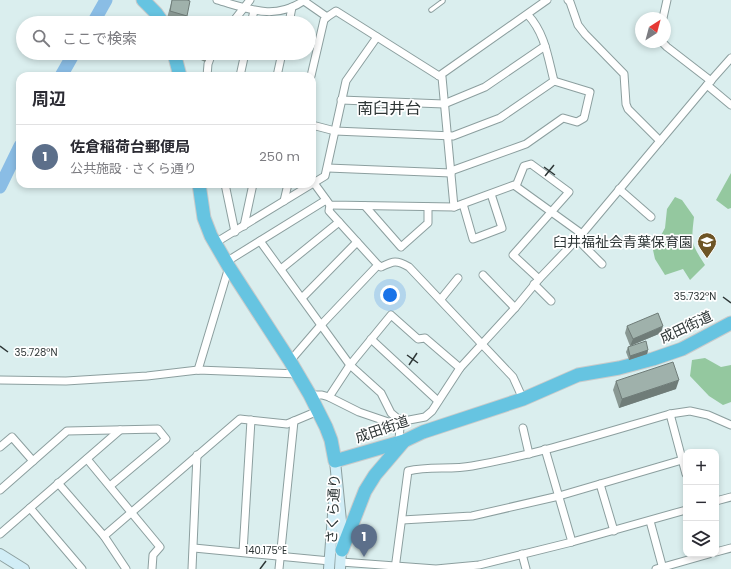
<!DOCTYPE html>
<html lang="ja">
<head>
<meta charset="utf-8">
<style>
	:root { --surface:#fff; --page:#f7f7f7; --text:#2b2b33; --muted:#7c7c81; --line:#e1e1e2; --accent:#6d5425 }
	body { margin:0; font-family:Poppins,"Noto Sans JP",sans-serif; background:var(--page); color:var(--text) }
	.controls { position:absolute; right:12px; bottom:12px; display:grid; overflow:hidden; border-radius:8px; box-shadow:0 2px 6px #0003 }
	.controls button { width:36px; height:36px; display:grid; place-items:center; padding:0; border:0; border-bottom:1px solid var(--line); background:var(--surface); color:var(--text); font:20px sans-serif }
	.compass { position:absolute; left:635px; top:12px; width:36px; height:36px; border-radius:50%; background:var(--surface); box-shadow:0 2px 6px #0003; rotate:36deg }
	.you { position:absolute; left:390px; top:295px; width:14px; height:14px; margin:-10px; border:3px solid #fff; border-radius:50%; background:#1a73e8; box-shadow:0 0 0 6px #1a73e833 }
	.badge { display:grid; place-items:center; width:26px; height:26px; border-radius:50%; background:var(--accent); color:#fff; font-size:13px; font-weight:700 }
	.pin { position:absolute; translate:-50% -33px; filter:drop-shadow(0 1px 2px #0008) }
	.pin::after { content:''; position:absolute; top:21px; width:14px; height:12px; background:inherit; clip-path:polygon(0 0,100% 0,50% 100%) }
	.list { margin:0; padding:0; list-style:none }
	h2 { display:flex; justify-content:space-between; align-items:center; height:52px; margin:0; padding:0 16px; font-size:17px }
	h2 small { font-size:13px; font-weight:400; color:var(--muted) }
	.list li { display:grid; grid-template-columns:26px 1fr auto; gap:12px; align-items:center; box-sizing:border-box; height:64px; padding:0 16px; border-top:1px solid var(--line) }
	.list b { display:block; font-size:15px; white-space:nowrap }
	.list p { margin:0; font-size:13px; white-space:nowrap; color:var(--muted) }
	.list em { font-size:13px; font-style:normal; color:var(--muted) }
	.icon { flex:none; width:22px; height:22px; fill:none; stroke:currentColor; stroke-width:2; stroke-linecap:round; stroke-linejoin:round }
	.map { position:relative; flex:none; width:731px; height:569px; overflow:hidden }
	.search { position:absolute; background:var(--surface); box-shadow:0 2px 6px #0003; left:16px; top:16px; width:300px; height:44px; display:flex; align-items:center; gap:10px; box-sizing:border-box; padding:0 14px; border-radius:22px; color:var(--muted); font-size:15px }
	.panel { position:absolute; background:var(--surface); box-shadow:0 2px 6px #0003; left:16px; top:72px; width:300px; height:116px; border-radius:12px }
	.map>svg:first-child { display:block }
	.forest { fill:#94c89f }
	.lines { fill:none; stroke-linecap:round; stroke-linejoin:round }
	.river { stroke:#8abde5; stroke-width:13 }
	.lane-casing { stroke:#8c9f9f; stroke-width:5.5 }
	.street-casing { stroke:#8c9f9f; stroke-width:9 }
	.secondary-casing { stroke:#8c9f9f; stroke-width:12 }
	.highway-casing { stroke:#c9cbcb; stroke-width:15 }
	.lane { stroke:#fff; stroke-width:3.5 }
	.street { stroke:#fff; stroke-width:7 }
	.secondary { stroke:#d1edf6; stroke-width:10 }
	.highway { stroke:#66c4e1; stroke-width:13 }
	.wall { fill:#899893 }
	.shaded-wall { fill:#6f7c78 }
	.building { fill:#9fb1ab; stroke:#6f7c78 }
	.ticks { fill:none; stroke:#2e3636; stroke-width:1.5 }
	.labels { text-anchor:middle; stroke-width:3.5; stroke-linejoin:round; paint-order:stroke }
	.poi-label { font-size:14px; fill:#2e3636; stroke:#fff; text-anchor:end }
	.street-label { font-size:14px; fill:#2e3636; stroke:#fff }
	.quarter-label { font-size:16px; fill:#2e3636; stroke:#fff }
	.ticks-label { font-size:10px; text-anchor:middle; fill:#2e3636; stroke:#fff; stroke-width:3.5; stroke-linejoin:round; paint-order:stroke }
</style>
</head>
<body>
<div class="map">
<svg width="731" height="569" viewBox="0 0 731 569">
	<rect width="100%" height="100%" fill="#daeeee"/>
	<g class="forest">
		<polygon points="731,173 731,208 728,209 716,200"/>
		<path d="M675 197 682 200 694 217C691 243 691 243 705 265L690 280 683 269 665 275 655 259 653 250 665 228 667 209Z"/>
		<polygon points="705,358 721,367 731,365 731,402 723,405 709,396 690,376 692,360"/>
	</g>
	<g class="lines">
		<g class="river">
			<polyline points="93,23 106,0"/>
			<polyline points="61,76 74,53"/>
			<polyline points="0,187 20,146"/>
		</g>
		<defs>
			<polyline id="lane" points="431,10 443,1 443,0"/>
			<g id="street">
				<path d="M217 0C249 9 275 21 305 0"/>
				<polyline points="568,0 570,2 578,25 585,34 624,74 626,104 628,109 660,141"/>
				<polyline points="304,1 327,17 336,11 439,76 547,0"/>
				<path d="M528 15C545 33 548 58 554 81"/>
				<polyline points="663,18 667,0"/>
				<polyline points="232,23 250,0"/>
				<polyline points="251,23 254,11"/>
				<polyline points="289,23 292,7"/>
				<polyline points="662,42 667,47 711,81"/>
				<polyline points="207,76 208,64 212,53"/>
				<polyline points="240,76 245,53"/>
				<polyline points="277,76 282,53"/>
				<polyline points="311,76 324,20 327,17"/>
				<polyline points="439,76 442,77 454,207"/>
				<polyline points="707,85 731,105"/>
				<polyline points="341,100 444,104 485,87 545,46"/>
				<polyline points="312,125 335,131 453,136 500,118 554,81"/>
				<polyline points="328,168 451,173"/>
				<polyline points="451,171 526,144 563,118 577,122 584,118 590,92 554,81"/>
				<polyline points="314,183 330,205 454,207 514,185 582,234"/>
				<polyline points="225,184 235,232"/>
				<polyline points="516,186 524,166 531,164 569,192 513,255 539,279"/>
				<polyline points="619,189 651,217"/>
				<polyline points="284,201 288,184"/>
				<polyline points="463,204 473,239 502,228 491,194"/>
				<polyline points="365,206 401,247 428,223 428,207"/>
				<polyline points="244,226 253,184"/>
				<polyline points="577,239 602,264"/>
				<polyline points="260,241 350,365 381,393 391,413 397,418 404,421 425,417 432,411 460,368 515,308 539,279 582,234 707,85 731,58"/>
				<polyline points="215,243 325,176 346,81 377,37"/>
				<polyline points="226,262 326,200"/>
				<path d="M378 265 381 267C394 261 396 260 409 267L513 377 523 399"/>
				<polyline points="281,269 339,222"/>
				<polyline points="483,275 515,308"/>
				<polyline points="534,284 551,301"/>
				<polyline points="302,298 357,242"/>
				<polyline points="441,299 458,278"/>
				<polyline points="371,339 438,401"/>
				<polyline points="290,361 321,325 378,265 329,211 330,205"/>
				<polyline points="198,370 229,267"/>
				<polyline points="0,380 66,381 147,376 198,370 298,374"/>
				<polyline points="310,395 322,395 329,397 359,412 400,426"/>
				<polyline points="329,397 350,365 391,315 418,339 425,338 460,368"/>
				<polyline points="670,414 686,474"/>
				<polyline points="523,428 529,454"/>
				<polyline points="399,442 400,426 403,422"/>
				<polyline points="0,447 12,437 33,461"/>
				<polyline points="545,449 572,542"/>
				<polyline points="87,459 160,547 153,555 152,569"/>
				<polyline points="58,483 104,536 126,569"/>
				<polyline points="600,484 614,531"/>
				<polyline points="0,490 67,431 158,429 166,439 110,486"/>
				<polyline points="716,501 731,497"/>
				<polyline points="30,508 82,569"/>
				<polyline points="402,520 472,516 559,496 682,460"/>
				<polyline points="650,521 663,569"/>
				<polyline points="0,534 120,430"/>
				<polyline points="104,536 240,419 287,424 318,411"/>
				<polyline points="194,548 330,561"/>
				<polyline points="243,552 251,420"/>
				<polyline points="716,552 731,548"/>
				<polyline points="522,554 526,569"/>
				<polyline points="341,562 436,569 479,565 572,542 686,510"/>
				<polyline points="192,569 197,455"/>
				<polyline points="279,569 294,421"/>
				<path d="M395 569 408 471C429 466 451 470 472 466 539 454 604 433 670 414L690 411 708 415 731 425"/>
				<polyline points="656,569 709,554"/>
			</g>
			<g id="secondary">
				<polyline points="335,461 342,531 340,569"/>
				<polyline points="0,554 24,569"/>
				<polyline points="329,569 334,501"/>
			</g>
			<g id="highway">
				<polyline points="143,0 156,13 163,23"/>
				<polyline points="174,53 180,76"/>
				<polyline points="199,184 204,218 211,236 229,267 290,361 310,395 326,427 331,440 335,461 404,441 423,432 523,399 578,375 619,368 653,359 682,349 731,323"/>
				<polyline points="342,550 365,491 375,475 404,441"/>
			</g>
		</defs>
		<use href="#lane" class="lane-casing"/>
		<use href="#street" class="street-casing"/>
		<use href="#secondary" class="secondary-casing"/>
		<use href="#highway" class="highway-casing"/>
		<use href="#lane" class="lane"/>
		<use href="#street" class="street"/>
		<use href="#secondary" class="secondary"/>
		<use href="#highway" class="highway"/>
	</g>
	<g class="wall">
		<polygon points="172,0 187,0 187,16 184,22 167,18"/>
		<polygon points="194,53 209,53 205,62 193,56"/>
		<polygon points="627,326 661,333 630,346 625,333"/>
		<polygon points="628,347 648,350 647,354 629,360 626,352"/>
		<polygon points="616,381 676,389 619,408 613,390"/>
	</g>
	<g class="shaded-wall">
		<polygon points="208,53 209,53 205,62 207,55"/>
		<polygon points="663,326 661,333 630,346 633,339"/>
		<polygon points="648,350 647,354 629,360 630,356"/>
		<polygon points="679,380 676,389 619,408 622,399"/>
	</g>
	<g class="building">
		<polygon points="172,0 187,0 190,1 187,16 170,11"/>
		<polygon points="202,53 208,53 207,55"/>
		<polygon points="658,313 663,326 633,339 627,326"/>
		<polygon points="646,341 648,350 630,356 628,347"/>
		<polygon points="673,362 679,380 622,399 616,381"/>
	</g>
	<path class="ticks" d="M544 167 555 175M545 176 554 165M723 297 731 303M0 346 8 352M407 355 418 363M409 365 417 353M260 569 266 561"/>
	<defs>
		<symbol id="school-pin" viewBox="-11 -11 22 30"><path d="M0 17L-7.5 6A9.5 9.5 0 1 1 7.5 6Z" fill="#6d5425" stroke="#fff"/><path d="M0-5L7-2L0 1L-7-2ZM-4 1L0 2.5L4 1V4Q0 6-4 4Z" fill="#fff"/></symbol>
	</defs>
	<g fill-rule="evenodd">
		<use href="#school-pin" x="696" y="231" width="22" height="30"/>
	</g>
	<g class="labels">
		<g class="poi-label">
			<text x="693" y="247">臼井福祉会青葉保育園</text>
		</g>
		<g class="street-label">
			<text transform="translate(686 327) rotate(-25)" y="5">成田街道</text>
			<text transform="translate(382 429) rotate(-19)" y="5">成田街道</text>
			<text transform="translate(333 509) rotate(-87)" y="5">さくら通り</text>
		</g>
		<g class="quarter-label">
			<text x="389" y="114">南臼井台</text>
		</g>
	</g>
	<g class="ticks-label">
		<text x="695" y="300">35.732°N</text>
		<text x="36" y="356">35.728°N</text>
		<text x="266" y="554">140.175°E</text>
	</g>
</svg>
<div class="controls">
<button>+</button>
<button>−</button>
<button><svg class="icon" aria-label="layers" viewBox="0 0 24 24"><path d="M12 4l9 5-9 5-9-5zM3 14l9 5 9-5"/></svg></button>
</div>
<svg class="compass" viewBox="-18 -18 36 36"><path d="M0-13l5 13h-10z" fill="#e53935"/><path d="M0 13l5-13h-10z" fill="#7c7c81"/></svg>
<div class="you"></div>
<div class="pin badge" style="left:364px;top:557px;background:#5c6f8a">1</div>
<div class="search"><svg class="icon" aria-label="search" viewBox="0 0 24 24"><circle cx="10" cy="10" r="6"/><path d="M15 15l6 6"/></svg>ここで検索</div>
<section class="panel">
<h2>周辺<small></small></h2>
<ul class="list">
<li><span class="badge" style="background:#5c6f8a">1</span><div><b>佐倉稲荷台郵便局</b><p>公共施設 · さくら通り</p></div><em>250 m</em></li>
</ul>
</section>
</div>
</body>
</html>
